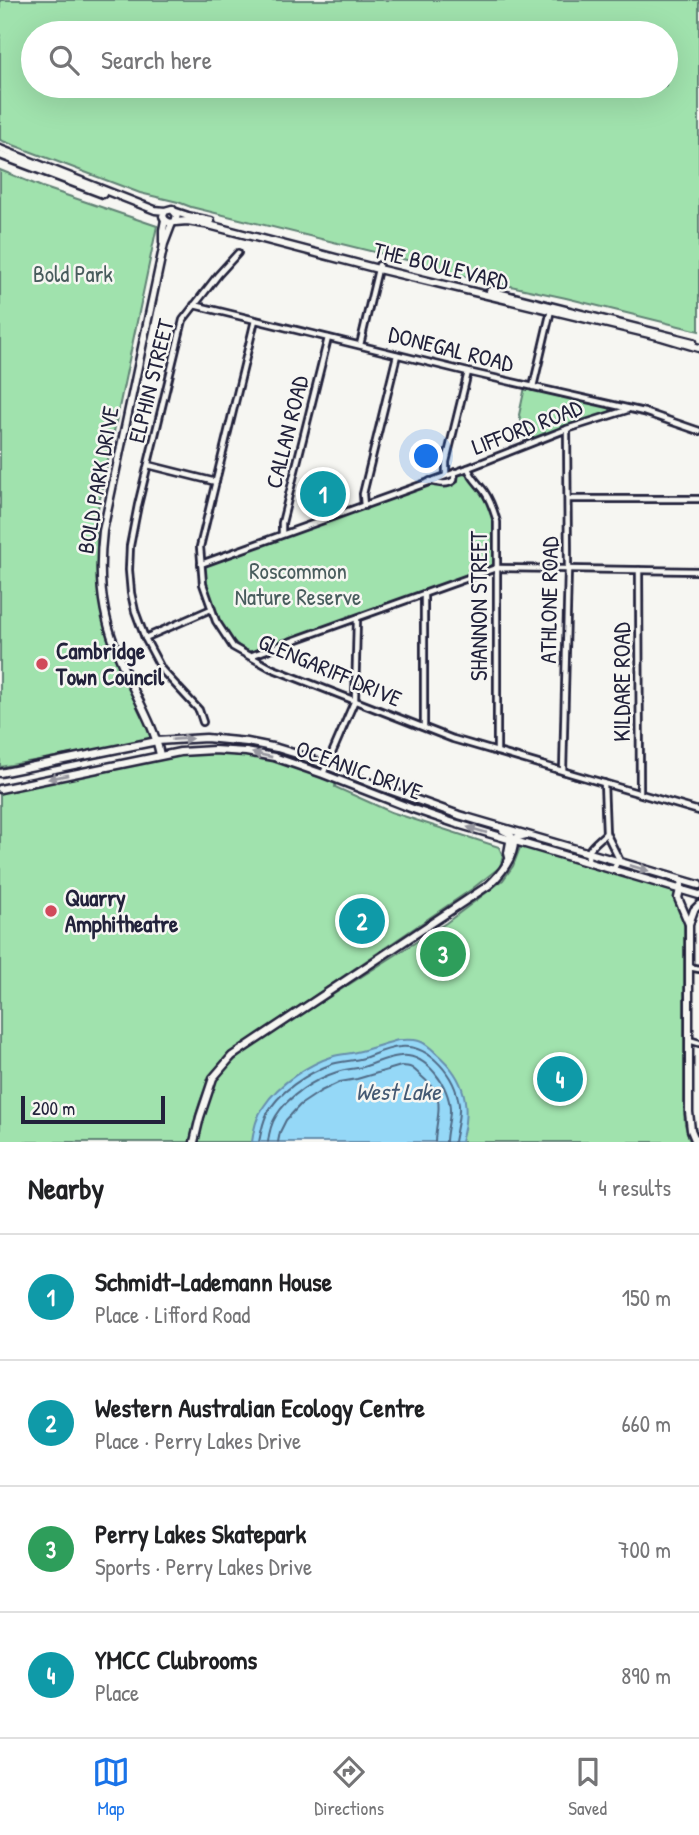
<!DOCTYPE html>
<html lang="en">
<head>
<meta charset="utf-8">
<style>
	:root { --surface:#fff; --page:#f6f6f6; --text:#202124; --muted:#757577; --line:#e0e0e0; --accent:#1a73e8 }
	body { margin:0; font-family:"Patrick Hand",sans-serif; background:var(--page); color:var(--text) }
	.scale { position:absolute; left:21px; bottom:18px; width:144px; box-sizing:border-box; padding-left:7px; border:4px solid #22223b; border-top:0; font-size:19px; line-height:24px; white-space:nowrap; color:#22223b; -webkit-text-stroke:5px #f6f6f2; paint-order:stroke }
	.you { position:absolute; left:427px; top:457px; width:24px; height:24px; margin:-18px; border:5px solid #fff; border-radius:50%; background:#1a73e8; box-shadow:0 0 0 10px #1a73e833 }
	.badge { display:grid; place-items:center; width:46px; height:46px; border-radius:50%; background:var(--accent); color:#fff; font-size:23px; font-weight:700 }
	.pin { position:absolute; translate:-50% -50%; border:4px solid #fff; box-shadow:0 2px 7px #0006 }
	.list { margin:0; padding:0; list-style:none }
	h2 { display:flex; justify-content:space-between; align-items:center; height:91px; margin:0; padding:0 28px; font-size:30px }
	h2 small { font-size:23px; font-weight:400; color:var(--muted) }
	.list li { display:grid; grid-template-columns:46px 1fr auto; gap:21px; align-items:center; box-sizing:border-box; height:126px; padding:0 28px; border-top:2px solid var(--line) }
	.list b { display:block; font-size:26px; white-space:nowrap }
	.list p { margin:0; font-size:23px; white-space:nowrap; color:var(--muted) }
	.list em { font-size:23px; font-style:normal; color:var(--muted) }
	.icon { flex:none; width:38px; height:38px; fill:none; stroke:currentColor; stroke-width:2; stroke-linecap:round; stroke-linejoin:round }
	.map { position:relative; flex:none; width:699px; height:1142px; overflow:hidden }
	.search { position:absolute; background:var(--surface); box-shadow:0 7px 28px #0002; left:21px; right:21px; top:21px; height:77px; display:flex; align-items:center; gap:18px; box-sizing:border-box; padding:0 24px; border-radius:38px; color:var(--muted); font-size:26px }
	.sheet { height:595px; background:var(--surface) }
	nav { display:flex; justify-content:space-around; align-items:center; box-sizing:border-box; height:98px; border-top:2px solid var(--line); background:var(--surface); font-size:19px; color:var(--muted) }
	nav a { display:grid; justify-items:center; gap:4px }
	nav .on { color:var(--accent) }
	.map>svg:first-child { display:block }
	.green { fill:#a0e2ad; stroke:#618274; stroke-width:2; fill-rule:evenodd }
	.water { fill:#95d8f7; stroke:#678fac; stroke-width:2 }
	.lines { fill:none; stroke-linecap:round; stroke-linejoin:round }
	.shore { stroke:#506b86; stroke-width:2 }
	.street-casing { stroke:#22223b; stroke-width:10 }
	.secondary-casing { stroke:#22223b; stroke-width:11 }
	.primary-casing { stroke:#22223b; stroke-width:11 }
	.street { stroke:#f6f6f2; stroke-width:4.5 }
	.secondary { stroke:#f6f6f2; stroke-width:6 }
	.primary { stroke:#f6f6f2; stroke-width:6 }
	.oneway { fill:#9797a0 }
	.poi-dot { fill:#d1495b; stroke:#f6f6f2; stroke-width:2.5 }
	.labels { text-anchor:middle; stroke-width:5; stroke-linejoin:round; paint-order:stroke }
	.street-label { font-size:23px; fill:#22223b; stroke:#f6f6f2 }
	.park-label { font-size:23px; fill:#485c5d; stroke:#f6f6f2 }
	.poi-label { font-size:23px; font-weight:bold; fill:#22223b; stroke:#f6f6f2; text-anchor:start }
	.water-label { font-size:24px; font-style:italic; fill:#445973; stroke:#f6f6f2 }
</style>
</head>
<body>
<div class="map">
<svg width="699" height="1142" viewBox="0 0 699 1142">
	<rect width="100%" height="100%" fill="#f6f6f2"/>
	<filter id="ink" filterUnits="userSpaceOnUse"><feTurbulence type="fractalNoise" baseFrequency=".0143" numOctaves="2"/><feDisplacementMap in="SourceGraphic" scale="14" xChannelSelector="R" yChannelSelector="G"/><feConvolveMatrix kernelMatrix="1 2 1 2 8 2 1 2 1" color-interpolation-filters="sRGB"/></filter>
	<g filter="url(#ink)">
		<g class="green">
			<path d="M0 0H699V331L566 298 441 271 431 266 191 207 178 202 140 193 0 140ZM33 33H666V86H33Z"/>
			<polygon points="0,170 42,187 157,226 96,518 99,601 104,623 110,644 119,665 155,739 0,767"/>
			<polygon points="525,387 607,407 610,408 610,412 529,443 519,415"/>
			<path d="M460 474C469 474 471 479 476 486 493 508 495 519 495 547 495 555 496 561 491 568L254 652C225 649 201 592 205 566Z"/>
			<path d="M205 753 245 754 294 766 336 782 335 787 391 812 499 847 503 856 500 867 472 889 233 1051C205 1080 197 1103 190 1142H0V792L180 754Z"/>
			<polygon points="521,845 676,892 684,918 684,1112 685,1124 690,1142 198,1142 209,1097 216,1081 226,1067 255,1044 446,923 503,880 513,866"/>
		</g>
		<path class="water" d="M398 1040C404 1040 413 1039 419 1041 426 1043 432 1049 437 1054 466 1079 471 1106 461 1142H252C254 1129 256 1117 264 1106 279 1083 309 1064 334 1056 341 1054 349 1054 356 1052 370 1049 383 1044 398 1040Z"/>
		<g class="lines">
			<g class="shore">
				<path d="M259 1142C261 1133 262 1125 266 1116 277 1092 308 1073 332 1064 342 1061 353 1061 364 1058 375 1054 387 1048 400 1047 430 1044 456 1077 459 1105 460 1117 456 1130 454 1142"/>
				<path d="M268 1142C269 1133 271 1124 276 1116 288 1096 315 1079 337 1072 345 1069 355 1069 363 1067 376 1063 387 1057 400 1056 426 1053 450 1086 450 1110 450 1121 446 1131 446 1142"/>
				<path d="M278 1142 280 1132 286 1120 300 1105 321 1091 340 1082 357 1079 401 1066C411 1066 413 1068 420 1075 449 1099 436 1112 435 1142"/>
			</g>
			<defs>
				<g id="street">
					<polyline points="194,305 468,372 644,412 699,431"/>
					<polyline points="255,320 200,547 203,584 216,621 233,647 249,656 271,668 453,739 699,811"/>
					<polyline points="360,345 379,265"/>
					<polyline points="533,387 551,310"/>
					<polyline points="148,465 216,482"/>
					<path d="M468 468C471 477 478 483 484 491 491 501 494 511 497 522V752"/>
					<polyline points="446,475 446,462 468,372"/>
					<path d="M430 481C438 483 447 486 454 480L455 472"/>
					<polyline points="568,499 699,499"/>
					<polyline points="364,506 363,494 397,355"/>
					<polyline points="282,534 282,523 328,338"/>
					<polyline points="201,564 468,468 567,429 627,410"/>
					<polyline points="639,570 640,793"/>
					<polyline points="424,594 424,727"/>
					<polyline points="145,638 211,609"/>
					<polyline points="250,656 496,568 699,571"/>
					<polyline points="203,722 199,710 162,670 145,638 135,611 131,593 129,570 130,546 138,505 183,320 218,275 238,253"/>
					<polyline points="563,771 568,569 567,429"/>
					<polyline points="323,774 355,700 357,619"/>
					<polyline points="604,783 606,833 619,859 613,870"/>
					<path d="M589 863C584 848 597 843 606 833"/>
					<polyline points="689,967 699,969"/>
					<polyline points="689,1040 699,1043"/>
				</g>
				<g id="secondary">
					<polyline points="163,242 163,230 165,220"/>
					<path d="M160 755C155 730 142 707 131 684 105 630 96 591 103 531L164 244 172 223"/>
					<polyline points="509,857 508,853 510,842 518,837 526,835"/>
					<polyline points="681,885 678,898 689,924 689,1112 691,1130 696,1142"/>
					<polyline points="689,924 694,910 699,905"/>
					<path d="M194 1142 200 1117 213 1078 232 1056 489 885C501 874 515 856 514 840L509 833 503 830"/>
				</g>
				<g id="primary">
					<polyline points="0,149 155,210 165,211 172,209 177,215 175,222 170,223 165,220 163,216 165,211"/>
					<polyline points="0,155 103,194"/>
					<polyline points="176,212 188,216 211,221"/>
					<polyline points="175,222 187,221 205,224 378,269 662,337 699,348"/>
					<polyline points="490,291 693,342"/>
					<polyline points="0,773 157,741 206,738 247,742 277,748 300,755 381,787 459,815 699,885"/>
					<polyline points="0,789 180,752 214,750 246,752 274,757 323,774 413,809 454,823 699,895"/>
				</g>
			</defs>
			<use href="#street" class="street-casing"/>
			<use href="#secondary" class="secondary-casing"/>
			<use href="#primary" class="primary-casing"/>
			<use href="#street" class="street"/>
			<use href="#secondary" class="secondary"/>
			<use href="#primary" class="primary"/>
		</g>
		<defs><path id="oneway-solid" d="M-6-.8H1V-3.2L6.5 0L1 3.2V.8H-6Z" transform="scale(1.75)"/></defs>
		<g class="oneway">
			<use href="#oneway-solid" transform="translate(182 739) rotate(-3)"/>
			<use href="#oneway-solid" transform="translate(262 755) rotate(-169)"/>
			<use href="#oneway-solid" transform="translate(58 777) rotate(168)"/>
			<use href="#oneway-solid" transform="translate(477 830) rotate(-164)"/>
			<use href="#oneway-solid" transform="translate(639 868) rotate(16)"/>
		</g>
	</g>
	<g class="poi-dot">
		<circle cx="42" cy="664" r="7"/>
		<circle cx="51" cy="911" r="7"/>
	</g>
	<g class="labels">
		<g class="street-label">
			<text transform="translate(441 266) rotate(14)" y="8">THE BOULEVARD</text>
			<text transform="translate(451 349) rotate(14)" y="8">DONEGAL ROAD</text>
			<text transform="translate(151 381) rotate(-76)" y="8">ELPHIN STREET</text>
			<text transform="translate(527 427) rotate(-21)" y="8">LIFFORD ROAD</text>
			<text transform="translate(287 432) rotate(-76)" y="8">CALLAN ROAD</text>
			<text transform="translate(98 480) rotate(-80)" y="8">BOLD PARK DRIVE</text>
			<text transform="translate(549 600) rotate(-89)" y="8">ATHLONE ROAD</text>
			<text transform="translate(479 606) rotate(-90)" y="8">SHANNON STREET</text>
			<text transform="translate(330 670) rotate(23)" y="8">GLENGARIFF DRIVE</text>
			<text transform="translate(622 682) rotate(-90)" y="8">KILDARE ROAD</text>
			<text transform="translate(359 770) rotate(20)" y="8">OCEANIC DRIVE</text>
		</g>
		<g class="park-label">
			<text x="73" y="282">Bold Park</text>
			<text x="298" y="579">Roscommon<tspan x="298" dy="26">Nature Reserve</tspan></text>
		</g>
		<g class="poi-label">
			<text x="56" y="659">Cambridge<tspan x="56" dy="26">Town Council</tspan></text>
			<text x="65" y="906">Quarry<tspan x="65" dy="26">Amphitheatre</tspan></text>
		</g>
		<g class="water-label">
			<text x="398" y="1100">West Lake</text>
		</g>
	</g>
</svg>
<div class="scale">200 m</div>
<div class="you"></div>
<div class="pin badge" style="left:323px;top:494px;background:#0f9aa8">1</div>
<div class="pin badge" style="left:362px;top:921px;background:#0f9aa8">2</div>
<div class="pin badge" style="left:443px;top:954px;background:#2e9e5b">3</div>
<div class="pin badge" style="left:560px;top:1079px;background:#0f9aa8">4</div>
<div class="search"><svg class="icon" aria-label="search" viewBox="0 0 24 24"><circle cx="10" cy="10" r="6"/><path d="M15 15l6 6"/></svg>Search here</div>
</div>
<section class="sheet">
<h2>Nearby<small>4 results</small></h2>
<ul class="list">
<li><span class="badge" style="background:#0f9aa8">1</span><div><b>Schmidt-Lademann House</b><p>Place · Lifford Road</p></div><em>150 m</em></li>
<li><span class="badge" style="background:#0f9aa8">2</span><div><b>Western Australian Ecology Centre</b><p>Place · Perry Lakes Drive</p></div><em>660 m</em></li>
<li><span class="badge" style="background:#2e9e5b">3</span><div><b>Perry Lakes Skatepark</b><p>Sports · Perry Lakes Drive</p></div><em>700 m</em></li>
<li><span class="badge" style="background:#0f9aa8">4</span><div><b>YMCC Clubrooms</b><p>Place</p></div><em>890 m</em></li>
</ul>
</section>
<nav>
<a class="on"><svg class="icon" aria-label="map" viewBox="0 0 24 24"><path d="M3 6l6-2 6 2 6-2v14l-6 2-6-2-6 2zM9 4v14M15 6v14"/></svg>Map</a>
<a><svg class="icon" aria-label="directions" viewBox="0 0 24 24"><path d="M12 3l9 9-9 9-9-9zM9 14v-3h6M13 9l2 2-2 2"/></svg>Directions</a>
<a><svg class="icon" aria-label="saved" viewBox="0 0 24 24"><path d="M7 4h10v16l-5-4-5 4z"/></svg>Saved</a>
</nav>
</body>
</html>
